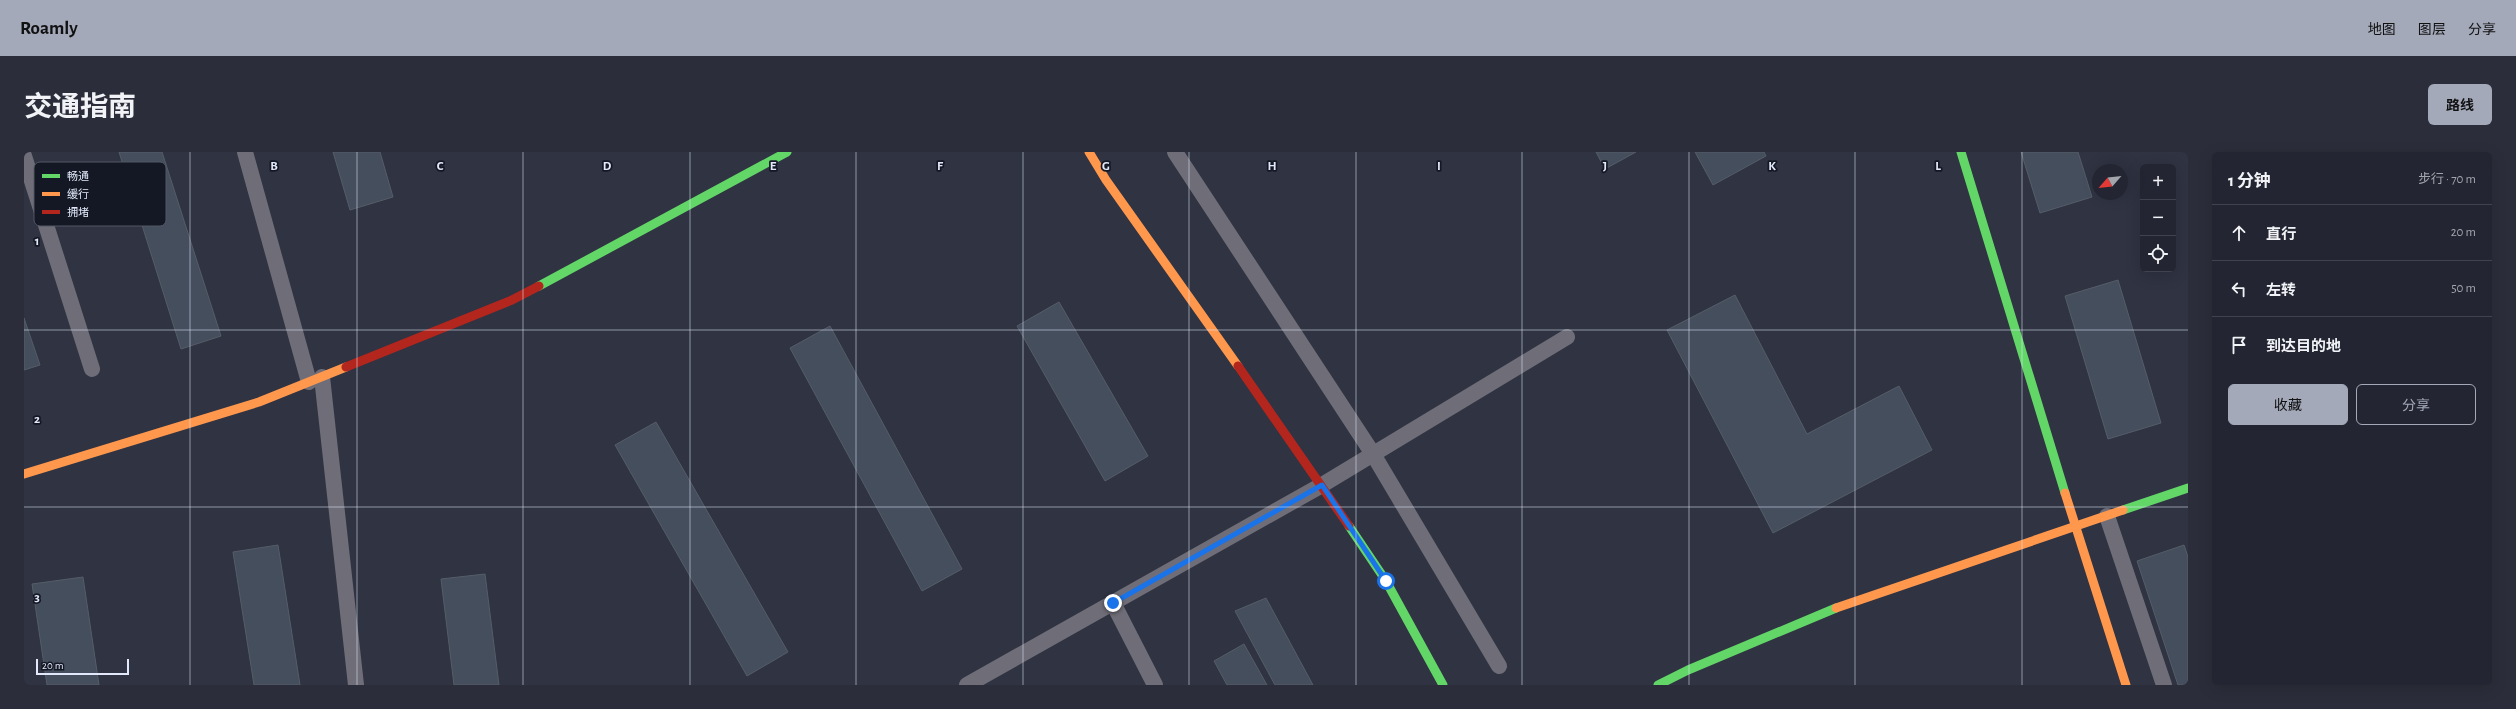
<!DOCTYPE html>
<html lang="zh">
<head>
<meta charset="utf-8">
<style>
	:root { --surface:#232632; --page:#2b2e3a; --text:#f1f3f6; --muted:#a3a5ac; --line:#40434d; --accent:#a4a9ba }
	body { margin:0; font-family:"Alegreya Sans","Noto Sans SC",sans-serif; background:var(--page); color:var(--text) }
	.controls { position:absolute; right:12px; top:12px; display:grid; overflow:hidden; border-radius:6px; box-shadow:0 4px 16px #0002 }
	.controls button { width:36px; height:36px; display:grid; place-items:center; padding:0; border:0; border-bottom:1px solid var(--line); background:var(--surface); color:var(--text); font:20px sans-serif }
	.compass { position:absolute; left:2068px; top:12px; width:36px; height:36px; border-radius:50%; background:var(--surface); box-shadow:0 4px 16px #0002; rotate:242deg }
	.scale { position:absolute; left:12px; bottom:10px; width:93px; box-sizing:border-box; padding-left:4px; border:2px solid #e3e9fb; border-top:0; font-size:11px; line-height:14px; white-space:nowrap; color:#e3e9fb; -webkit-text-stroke:3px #141824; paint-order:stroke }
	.stop { position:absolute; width:12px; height:12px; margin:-9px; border:3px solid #1a73e8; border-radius:50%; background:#fff }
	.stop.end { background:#1a73e8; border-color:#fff; box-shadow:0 1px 4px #0008 }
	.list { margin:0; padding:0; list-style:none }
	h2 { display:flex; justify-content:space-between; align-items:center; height:52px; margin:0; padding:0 16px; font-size:17px }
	h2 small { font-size:13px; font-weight:400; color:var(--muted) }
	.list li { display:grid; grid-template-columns:26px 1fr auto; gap:12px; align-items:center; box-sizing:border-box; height:56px; padding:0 16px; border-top:1px solid var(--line) }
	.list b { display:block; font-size:15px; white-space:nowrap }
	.list em { font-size:13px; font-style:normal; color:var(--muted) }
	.actions { display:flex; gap:8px; padding:12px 16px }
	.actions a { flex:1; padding:9px 0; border:1px solid var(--accent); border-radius:6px; text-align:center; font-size:14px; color:var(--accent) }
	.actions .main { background:var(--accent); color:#111 }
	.icon { flex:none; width:22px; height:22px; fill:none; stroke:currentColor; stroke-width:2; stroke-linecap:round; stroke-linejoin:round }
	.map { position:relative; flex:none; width:2164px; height:533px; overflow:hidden; border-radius:6px }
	header { display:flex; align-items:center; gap:24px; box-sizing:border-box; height:56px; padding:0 20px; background:var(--accent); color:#111 }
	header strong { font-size:19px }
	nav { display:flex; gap:22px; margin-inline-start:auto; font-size:14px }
	.intro { display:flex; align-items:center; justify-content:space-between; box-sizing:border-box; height:96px; padding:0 24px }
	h1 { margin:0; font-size:28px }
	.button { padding:10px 18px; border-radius:6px; background:var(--accent); color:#111; font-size:14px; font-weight:700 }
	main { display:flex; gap:24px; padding:0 24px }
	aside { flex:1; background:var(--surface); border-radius:6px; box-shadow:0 4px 16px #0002 }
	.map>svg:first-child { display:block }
	.building { fill:#444e5d; stroke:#565d68 }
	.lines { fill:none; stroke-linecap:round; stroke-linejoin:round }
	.lane { stroke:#6f6e78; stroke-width:16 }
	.fast { stroke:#63d668; stroke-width:9 }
	.slow { stroke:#ff974d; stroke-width:9 }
	.jam { stroke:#b3261e; stroke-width:9 }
	.route { stroke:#1a73e8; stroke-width:5 }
	.grid { fill:none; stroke:#e3e9fb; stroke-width:1; stroke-opacity:0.55 }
	.key { fill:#141824; stroke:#525764; stroke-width:1 }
	.key-label { font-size:11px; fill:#e3e9fb }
	.grid-label { font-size:13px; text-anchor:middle; font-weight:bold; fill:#e3e9fb; stroke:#141824; stroke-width:3.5; stroke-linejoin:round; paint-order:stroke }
</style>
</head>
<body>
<header>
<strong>Roamly</strong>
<nav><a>地图</a><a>图层</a><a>分享</a></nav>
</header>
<div class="intro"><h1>交通指南</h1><a class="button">路线</a></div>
<main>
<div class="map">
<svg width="2164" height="533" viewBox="0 0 2164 533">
	<rect width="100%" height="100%" fill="#2f3342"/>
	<g class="building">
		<polygon points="95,0 138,0 197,184 157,197"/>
		<polygon points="309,0 356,0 369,45 326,58"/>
		<polygon points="1572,0 1612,0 1581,17"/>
		<polygon points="1671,0 1740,0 1742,4 1689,33"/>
		<polygon points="1997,0 2054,0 2068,45 2016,61"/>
		<polygon points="2094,128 2137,271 2084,287 2041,144"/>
		<polygon points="1711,143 1783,282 1875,234 1908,298 1749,381 1643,178"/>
		<polygon points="1035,150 1124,304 1081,329 993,174"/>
		<polygon points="0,166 16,213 0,218"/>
		<polygon points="806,174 938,417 898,439 766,196"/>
		<polygon points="632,270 764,500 723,524 591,293"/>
		<polygon points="254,393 276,533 230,533 209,400"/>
		<polygon points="2160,393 2164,405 2164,533 2154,533 2113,409"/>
		<polygon points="461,422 475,533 430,533 417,427"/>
		<polygon points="59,425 75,533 23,533 8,432"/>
		<polygon points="1242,446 1289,533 1251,533 1211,459"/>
		<polygon points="1220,492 1243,533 1203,533 1190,509"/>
	</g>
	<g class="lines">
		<g class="lane">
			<polyline points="221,0 285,230"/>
			<polyline points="1151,0 1349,302 1475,514"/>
			<polyline points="0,4 68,217"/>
			<polyline points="298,225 332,533"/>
			<polyline points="2083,364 2140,533"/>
			<polyline points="1089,451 1131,533"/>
			<polyline points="943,533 1298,333 1543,185"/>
		</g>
		<g class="fast">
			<polyline points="1937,0 2041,341"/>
			<polyline points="515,134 763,0"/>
			<polyline points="2099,358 2164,336"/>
			<polyline points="1325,374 1362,429 1419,533"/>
			<polyline points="1634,533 1664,518 1812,456"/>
		</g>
		<g class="slow">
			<polyline points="1065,0 1082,28 1214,214"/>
			<polyline points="0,322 235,250 322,215"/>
			<polyline points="2041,341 2102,533"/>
			<polyline points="1812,456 2099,358"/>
		</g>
		<g class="jam">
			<polyline points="1214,214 1325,374"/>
			<polyline points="322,215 488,148 515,134"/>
		</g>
	</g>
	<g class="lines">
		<polyline class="route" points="1089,451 1298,333 1362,429"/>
	</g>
	<path class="grid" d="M166 0V533M333 0V533M499 0V533M666 0V533M832 0V533M999 0V533M1165 0V533M1332 0V533M1498 0V533M1665 0V533M1831 0V533M1998 0V533M0 178H2164M0 355H2164"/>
	<rect x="10" y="10" width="132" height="64" rx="6" class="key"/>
	<rect x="18" y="22" width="18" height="4" fill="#63d668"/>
	<rect x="18" y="40" width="18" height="4" fill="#ff974d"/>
	<rect x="18" y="58" width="18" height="4" fill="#b3261e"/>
	<g class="key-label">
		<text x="43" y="28">畅通</text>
		<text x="43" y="46">缓行</text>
		<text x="43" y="64">拥堵</text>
	</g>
	<g class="grid-label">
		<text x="250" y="18">B</text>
		<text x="416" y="18">C</text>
		<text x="583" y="18">D</text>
		<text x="749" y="18">E</text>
		<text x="916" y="18">F</text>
		<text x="1082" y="18">G</text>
		<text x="1248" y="18">H</text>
		<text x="1415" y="18">I</text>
		<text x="1581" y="18">J</text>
		<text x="1748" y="18">K</text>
		<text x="1914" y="18">L</text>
		<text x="13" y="93">1</text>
		<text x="13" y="271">2</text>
		<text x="13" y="449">3</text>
	</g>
</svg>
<div class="controls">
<button>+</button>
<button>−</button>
<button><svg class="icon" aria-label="locate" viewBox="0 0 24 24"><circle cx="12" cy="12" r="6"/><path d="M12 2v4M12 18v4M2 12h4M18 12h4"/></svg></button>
</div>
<svg class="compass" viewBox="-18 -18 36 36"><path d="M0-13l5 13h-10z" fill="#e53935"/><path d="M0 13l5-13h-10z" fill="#a3a5ac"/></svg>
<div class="scale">20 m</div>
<div class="stop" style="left:1362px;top:429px"></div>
<div class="stop end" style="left:1089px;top:451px"></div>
</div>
<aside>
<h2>1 分钟<small>步行 · 70 m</small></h2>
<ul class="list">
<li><svg class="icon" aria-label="ahead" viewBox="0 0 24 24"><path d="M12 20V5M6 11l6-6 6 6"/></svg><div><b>直行</b></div><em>20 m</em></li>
<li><svg class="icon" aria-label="left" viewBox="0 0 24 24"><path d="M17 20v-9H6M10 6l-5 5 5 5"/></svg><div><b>左转</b></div><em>50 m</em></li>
<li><svg class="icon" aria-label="arrive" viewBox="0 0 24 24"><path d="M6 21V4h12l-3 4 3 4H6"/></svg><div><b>到达目的地</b></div></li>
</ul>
<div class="actions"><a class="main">收藏</a><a>分享</a></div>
</aside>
</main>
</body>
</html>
